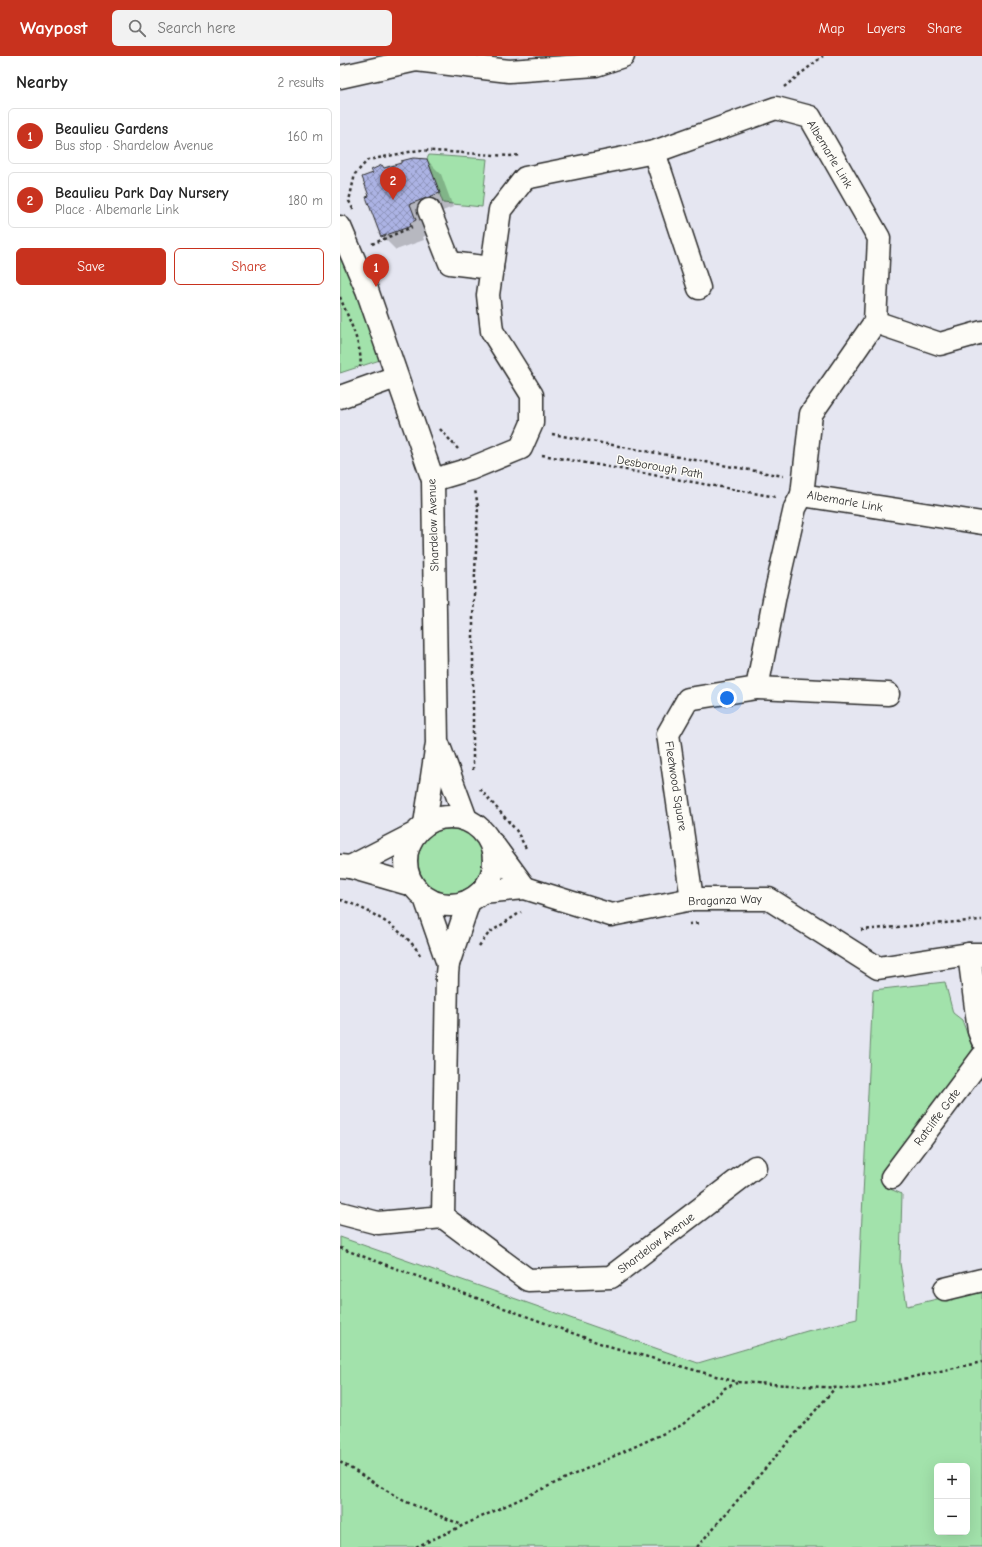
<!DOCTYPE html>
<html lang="en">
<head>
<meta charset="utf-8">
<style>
	:root { --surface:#fff; --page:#f2f2f2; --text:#222; --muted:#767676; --line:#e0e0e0; --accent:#c8321e }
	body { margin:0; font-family:"Comic Neue",sans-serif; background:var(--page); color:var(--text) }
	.controls { position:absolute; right:12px; bottom:12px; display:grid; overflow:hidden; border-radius:6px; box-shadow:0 4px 16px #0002 }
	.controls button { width:36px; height:36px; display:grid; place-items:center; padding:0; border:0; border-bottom:1px solid var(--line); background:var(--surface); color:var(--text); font:20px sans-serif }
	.you { position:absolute; left:387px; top:642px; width:14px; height:14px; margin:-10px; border:3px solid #fff; border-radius:50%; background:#1a73e8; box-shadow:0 0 0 6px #1a73e833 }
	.badge { display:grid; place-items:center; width:26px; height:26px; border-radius:50%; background:var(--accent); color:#fff; font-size:13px; font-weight:700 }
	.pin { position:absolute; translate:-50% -33px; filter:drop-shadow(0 1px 2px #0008) }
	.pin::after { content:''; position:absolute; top:21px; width:14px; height:12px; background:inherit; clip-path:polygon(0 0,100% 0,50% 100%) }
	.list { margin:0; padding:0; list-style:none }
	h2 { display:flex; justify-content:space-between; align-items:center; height:52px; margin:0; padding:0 16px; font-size:17px }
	h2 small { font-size:13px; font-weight:400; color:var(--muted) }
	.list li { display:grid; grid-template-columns:26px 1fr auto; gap:12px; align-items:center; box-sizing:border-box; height:56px; margin:0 8px 8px; padding:0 8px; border:1px solid var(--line); border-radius:6px }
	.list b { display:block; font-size:15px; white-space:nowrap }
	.list p { margin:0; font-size:13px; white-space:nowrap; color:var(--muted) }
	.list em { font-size:13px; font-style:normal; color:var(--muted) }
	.actions { display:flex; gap:8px; padding:12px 16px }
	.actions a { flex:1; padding:9px 0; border:1px solid var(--accent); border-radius:6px; text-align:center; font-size:14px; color:var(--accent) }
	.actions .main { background:var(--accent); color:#fff }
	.icon { flex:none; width:22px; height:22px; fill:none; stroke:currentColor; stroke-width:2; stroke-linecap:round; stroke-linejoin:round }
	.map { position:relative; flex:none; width:642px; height:1491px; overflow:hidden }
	header { display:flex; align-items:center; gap:24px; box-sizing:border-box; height:56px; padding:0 20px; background:var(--accent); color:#fff }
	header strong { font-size:19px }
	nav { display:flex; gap:22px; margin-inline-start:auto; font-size:14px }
	.search { width:280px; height:36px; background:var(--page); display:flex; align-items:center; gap:10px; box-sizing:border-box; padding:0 14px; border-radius:6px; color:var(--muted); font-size:15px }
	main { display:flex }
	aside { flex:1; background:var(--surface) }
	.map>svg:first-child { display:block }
	.green { fill:#a2e2ab; stroke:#66866b; fill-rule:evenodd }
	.shadow { fill:#0003 }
	.building { fill:url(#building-cross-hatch); stroke:#2b2b2b }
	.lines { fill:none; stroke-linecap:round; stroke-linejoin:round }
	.minor-casing { stroke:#2b2b2b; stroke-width:25 }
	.tertiary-casing { stroke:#2b2b2b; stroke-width:25 }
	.path { stroke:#2b2b2b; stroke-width:2.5; stroke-dasharray:3 3; stroke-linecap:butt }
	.minor { stroke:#fdfcf7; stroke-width:22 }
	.tertiary { stroke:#fdfcf7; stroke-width:22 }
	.labels { text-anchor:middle; stroke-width:3; stroke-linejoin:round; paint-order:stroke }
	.street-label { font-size:12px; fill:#2b2b2b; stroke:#fdfcf7 }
</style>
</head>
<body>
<header>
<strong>Waypost</strong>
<div class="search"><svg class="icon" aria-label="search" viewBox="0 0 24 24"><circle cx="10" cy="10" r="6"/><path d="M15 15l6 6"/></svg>Search here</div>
<nav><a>Map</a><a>Layers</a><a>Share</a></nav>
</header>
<main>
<aside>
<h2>Nearby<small>2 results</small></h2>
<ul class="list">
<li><span class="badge">1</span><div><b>Beaulieu Gardens</b><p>Bus stop · Shardelow Avenue</p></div><em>160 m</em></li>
<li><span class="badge">2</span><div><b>Beaulieu Park Day Nursery</b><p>Place · Albemarle Link</p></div><em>180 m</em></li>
</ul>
<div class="actions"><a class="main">Save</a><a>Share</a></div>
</aside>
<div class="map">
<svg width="642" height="1491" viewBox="0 0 642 1491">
	<defs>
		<pattern id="building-cross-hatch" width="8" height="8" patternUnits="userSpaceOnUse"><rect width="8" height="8" fill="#acb3e4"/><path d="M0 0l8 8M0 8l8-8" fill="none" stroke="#8c92b9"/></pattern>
	</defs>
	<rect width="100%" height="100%" fill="#e5e6f1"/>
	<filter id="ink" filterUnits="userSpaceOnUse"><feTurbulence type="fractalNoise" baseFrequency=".025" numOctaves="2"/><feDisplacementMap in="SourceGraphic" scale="8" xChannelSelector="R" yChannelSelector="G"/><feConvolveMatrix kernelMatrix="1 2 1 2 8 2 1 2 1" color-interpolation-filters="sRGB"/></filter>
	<g filter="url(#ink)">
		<g class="green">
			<polygon points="89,99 147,103 142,151 103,147 87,103"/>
			<polygon points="0,184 46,302 0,317"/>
			<circle cx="110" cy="805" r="32"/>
			<path d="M605 926 613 957 622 964 633 993 543 1130 562 1138 560 1207 567 1250 597 1243 642 1226V1491H0V1181L358 1307 467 1275 517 1263 533 934ZM597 1410H627V1476H597Z"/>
		</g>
		<polygon class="shadow" points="87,104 101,118 113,151 84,162 89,178 83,181 84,184 56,194 42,180 31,140 44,113"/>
		<polygon class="building" points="73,102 87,103 100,137 70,148 76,164 70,167 71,170 41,181 26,141 29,140 22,121 33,117 31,114 42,109 44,112 61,107 61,105"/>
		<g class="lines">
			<defs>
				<g id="minor">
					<polyline points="314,96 359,232"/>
					<polyline points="89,154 110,207 152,212"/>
					<polyline points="0,171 27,234 93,424 97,687 85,768"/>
					<polyline points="535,266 600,288 642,276"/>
					<polyline points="0,341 56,321"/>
					<polyline points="93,424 130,413 181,392 192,367 192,339 152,275 148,239 160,154 185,122 314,96 436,52 470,61 539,182 535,266 471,358 462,439 642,467"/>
					<polyline points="417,632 548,638"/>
					<polyline points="99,690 126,763"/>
					<circle cx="110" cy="805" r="44"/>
					<polyline points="152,787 185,832"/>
					<polyline points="0,810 10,811 72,829"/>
					<polyline points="10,811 74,778"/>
					<polyline points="142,836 185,832 271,859 352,843 429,843 538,912 629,898 642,898"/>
					<polyline points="85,842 108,908"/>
					<polyline points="352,843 328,678 348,643 417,632 435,539 455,452 462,439"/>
					<polyline points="629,898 639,975 642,983"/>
					<polyline points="552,1121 642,1001"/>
					<polyline points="0,1157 38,1167 103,1161 188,1224 271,1221 415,1111"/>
					<polyline points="103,1161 107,918 108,908 129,845"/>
					<polyline points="605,1233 642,1224"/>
				</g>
				<g id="tertiary">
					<polyline points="62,0 76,4 169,15 256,9 283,0"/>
					<polyline points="0,21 76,4"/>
				</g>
			</defs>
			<use href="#minor" class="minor-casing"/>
			<use href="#tertiary" class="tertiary-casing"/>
			<g class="path">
				<polyline points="444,31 483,0"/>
				<polyline points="13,153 9,145 15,118 28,104 79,94 169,100 180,99"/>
				<polyline points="32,188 72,171"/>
				<path d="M0 241C7 259 24 293 20 311"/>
				<polyline points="100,373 118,393"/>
				<polyline points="212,378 443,420"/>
				<polyline points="202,399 436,441"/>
				<polyline points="133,714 133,562 138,450 135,434"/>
				<polyline points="140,733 176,774 187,794"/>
				<path d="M0 844C24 850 68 876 80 899"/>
				<polyline points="349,868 360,867"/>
				<polyline points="521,874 642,864"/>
				<polyline points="139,890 149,877 181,856"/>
				<polyline points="0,1192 265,1289 397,1326 517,1333 642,1306"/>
				<polyline points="0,1406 64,1445 122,1469"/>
				<polyline points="76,1491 342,1369 385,1332 397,1327"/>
				<polyline points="357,1491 495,1332"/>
			</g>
			<use href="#minor" class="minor"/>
			<use href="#tertiary" class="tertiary"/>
		</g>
	</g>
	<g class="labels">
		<g class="street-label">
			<text transform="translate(490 98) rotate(59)" y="4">Albemarle Link</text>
			<text transform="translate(320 411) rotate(10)" y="4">Desborough Path</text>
			<text transform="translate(505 445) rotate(10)" y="4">Albemarle Link</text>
			<text transform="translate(93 469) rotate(-92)" y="4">Shardelow Avenue</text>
			<text transform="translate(336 730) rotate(81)" y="4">Fleetwood Square</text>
			<text transform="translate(385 844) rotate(-2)" y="4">Braganza Way</text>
			<text transform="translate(597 1061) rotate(-53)" y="4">Ratcliffe Gate</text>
			<text transform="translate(316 1187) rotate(-37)" y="4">Shardelow Avenue</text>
		</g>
	</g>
</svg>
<div class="controls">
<button>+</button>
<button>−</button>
</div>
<div class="you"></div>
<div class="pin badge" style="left:36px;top:231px">1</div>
<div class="pin badge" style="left:53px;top:144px">2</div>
</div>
</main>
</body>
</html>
